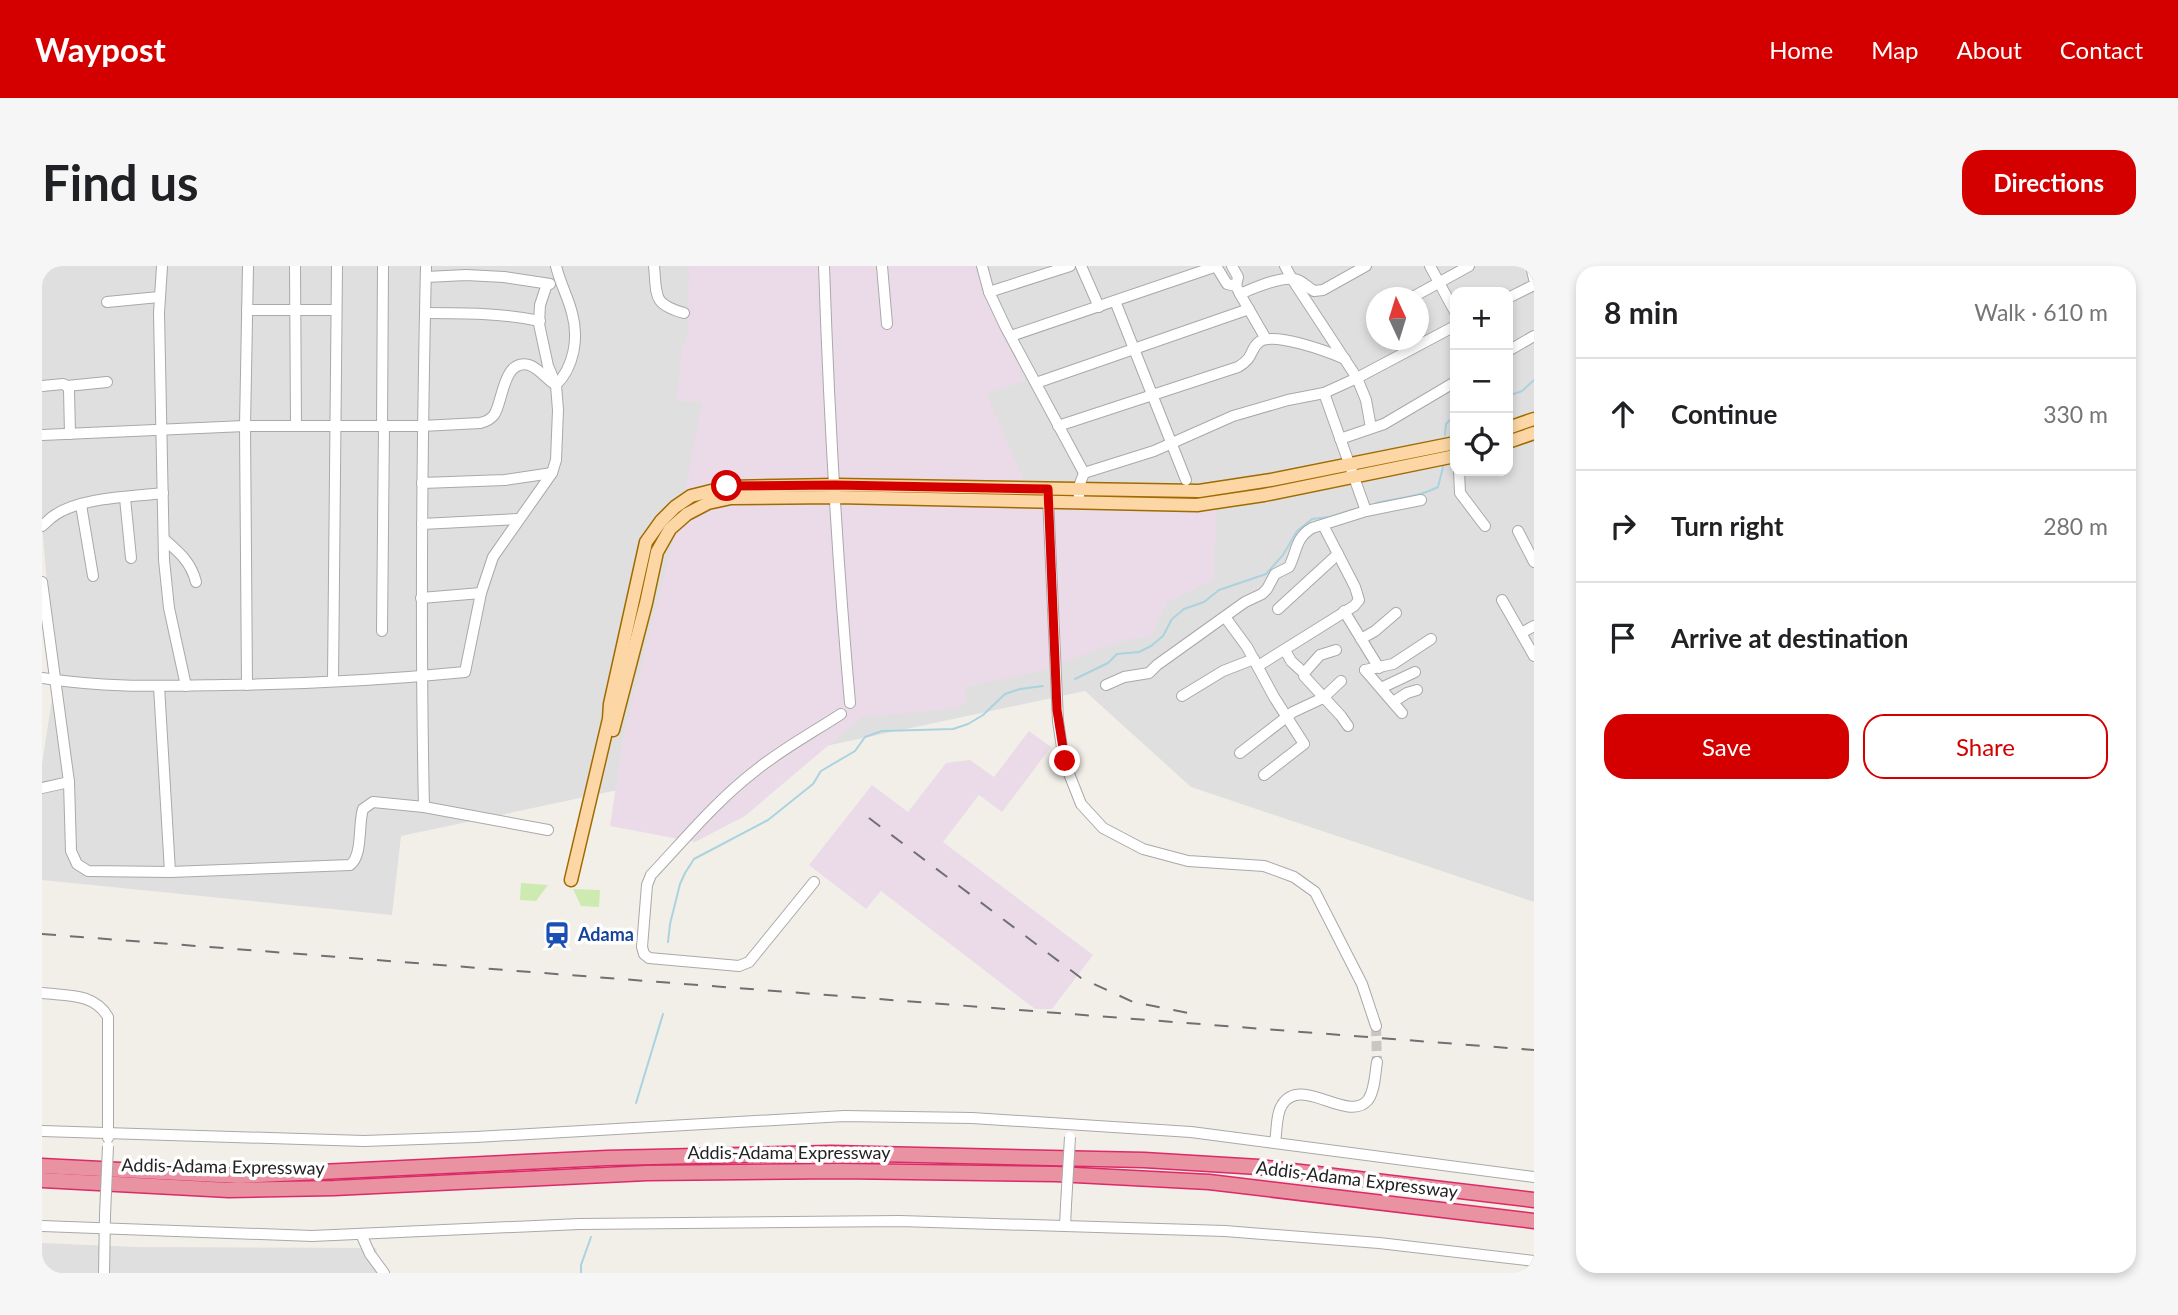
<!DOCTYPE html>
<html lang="en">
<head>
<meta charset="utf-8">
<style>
	:root { --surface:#fff; --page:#f6f6f6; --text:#202124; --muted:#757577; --line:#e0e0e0; --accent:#d40000 }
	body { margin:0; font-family:Lato,sans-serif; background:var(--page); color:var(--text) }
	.controls { position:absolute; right:21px; top:21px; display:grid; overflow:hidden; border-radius:14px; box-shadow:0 4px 10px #0003 }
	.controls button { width:63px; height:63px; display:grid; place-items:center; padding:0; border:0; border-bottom:2px solid var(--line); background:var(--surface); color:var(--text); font:35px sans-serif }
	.compass { position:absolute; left:1324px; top:21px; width:63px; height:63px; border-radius:50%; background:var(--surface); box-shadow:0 4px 10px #0003; rotate:356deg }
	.stop { position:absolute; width:21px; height:21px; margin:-16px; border:5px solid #d40000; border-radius:50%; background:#fff }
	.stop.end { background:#d40000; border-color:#fff; box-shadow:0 2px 7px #0008 }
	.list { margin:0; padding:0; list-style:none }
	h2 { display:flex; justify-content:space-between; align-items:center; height:91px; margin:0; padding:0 28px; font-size:30px }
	h2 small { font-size:23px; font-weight:400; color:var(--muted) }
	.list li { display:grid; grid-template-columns:46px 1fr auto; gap:21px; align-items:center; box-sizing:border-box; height:112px; padding:0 28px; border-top:2px solid var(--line) }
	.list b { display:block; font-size:26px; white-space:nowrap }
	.list em { font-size:23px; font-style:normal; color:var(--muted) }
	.actions { display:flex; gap:14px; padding:21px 28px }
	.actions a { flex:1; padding:16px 0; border:2px solid var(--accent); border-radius:21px; text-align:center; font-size:24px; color:var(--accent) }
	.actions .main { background:var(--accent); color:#fff }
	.icon { flex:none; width:38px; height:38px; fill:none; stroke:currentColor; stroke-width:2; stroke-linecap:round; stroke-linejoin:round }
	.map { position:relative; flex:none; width:1492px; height:1007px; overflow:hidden; border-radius:21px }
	header { display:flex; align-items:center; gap:42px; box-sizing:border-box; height:98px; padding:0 35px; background:var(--accent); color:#fff }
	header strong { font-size:33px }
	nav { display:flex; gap:38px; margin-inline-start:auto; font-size:24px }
	.intro { display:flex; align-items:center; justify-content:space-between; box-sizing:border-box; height:168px; padding:0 42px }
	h1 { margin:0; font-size:49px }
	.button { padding:18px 32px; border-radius:21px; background:var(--accent); color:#fff; font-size:24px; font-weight:700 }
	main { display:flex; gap:42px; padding:0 42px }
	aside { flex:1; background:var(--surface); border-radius:21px; box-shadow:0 4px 10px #0003 }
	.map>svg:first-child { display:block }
	.residential { fill:#e0dfdf; fill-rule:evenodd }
	.industrial { fill:#ebdbe8 }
	.grass { fill:#cdebb0 }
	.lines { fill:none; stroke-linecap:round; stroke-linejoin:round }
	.stream { stroke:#aad3df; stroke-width:2 }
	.minor-tunnel { stroke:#c8c6c1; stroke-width:10; stroke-dasharray:10 5; stroke-linecap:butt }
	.minor-casing { stroke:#a9a9a9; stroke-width:12 }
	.major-casing { stroke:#a06b00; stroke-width:15 }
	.highway-casing { stroke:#dc2a67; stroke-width:17 }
	.minor { stroke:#fff; stroke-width:10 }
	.major { stroke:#fcd6a4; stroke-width:12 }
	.highway { stroke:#e892a2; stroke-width:14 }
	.rail { stroke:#707070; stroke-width:2; stroke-dasharray:14 14; stroke-linecap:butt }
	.minor-bridge-casing { stroke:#a9a9a9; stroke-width:12; stroke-linecap:butt }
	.minor-bridge { stroke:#fff; stroke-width:10 }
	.route { stroke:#d40000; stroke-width:9 }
	.labels { text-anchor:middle; stroke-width:7; stroke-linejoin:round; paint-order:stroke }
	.transit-label { font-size:18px; font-weight:bold; fill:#164399; stroke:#fff; text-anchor:start }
	.street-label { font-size:18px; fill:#222; stroke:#fff }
</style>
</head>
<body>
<header>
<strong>Waypost</strong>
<nav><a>Home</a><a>Map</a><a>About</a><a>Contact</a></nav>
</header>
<div class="intro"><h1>Find us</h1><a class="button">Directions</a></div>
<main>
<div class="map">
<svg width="1492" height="1007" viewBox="0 0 1492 1007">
	<rect width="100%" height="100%" fill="#f2efe9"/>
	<g class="residential">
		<path d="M0 0H1492V636L1149 521 1043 425 359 570 350 649 0 614V498L13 413 0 260ZM1413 26H1466V205H1413ZM1335 32H1377V74H1335Z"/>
		<polygon points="0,977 93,981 334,982 338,1007 0,1007"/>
	</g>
	<g class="industrial">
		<polygon points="647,0 932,0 943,29 983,115 944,127 993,241 1174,245 1172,313 1125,336 1110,369 1076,376 1002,404 923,421 924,435 916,442 820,451 703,550 653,576 568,560 581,473 643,226 660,136 635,135 640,82 646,69"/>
		<polygon points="987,465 1009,481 960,546 937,529 901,576 1051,689 1010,743 993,743 839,625 824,643 767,599 830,519 866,546 904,497 928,494 952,511"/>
	</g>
	<g class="grass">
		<polygon points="479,617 506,619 494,635 478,634"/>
		<polygon points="531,623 558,624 557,641 539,640"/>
	</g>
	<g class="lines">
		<g class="stream">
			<polyline points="1466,130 1480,125 1492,114"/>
			<polyline points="1403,169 1404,158 1413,149"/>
			<path d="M1334 237C1355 232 1377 231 1396 221L1402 197"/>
			<polyline points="1033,413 1066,397 1075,388 1097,386 1109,380 1121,370 1130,353 1142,343 1162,336 1177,324 1224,308 1241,289 1255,265 1270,253 1287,251 1313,243"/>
			<polyline points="626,676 628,658 638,618 643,607 652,593 726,554 771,518 779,505 813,485 823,471 840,465 911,463 926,458 941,449 963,428 978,423 1001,420"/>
			<polyline points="594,837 621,748"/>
			<polyline points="539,1007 539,999 549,971"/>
		</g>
		<polyline class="minor-tunnel" points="1334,760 1335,796"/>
		<defs>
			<g id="minor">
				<polyline points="120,0 117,47 122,294 127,342 144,420"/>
				<polyline points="253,0 254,160"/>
				<path d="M612 0C615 30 610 38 642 47"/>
				<path d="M782 0C787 146 795 292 808 437"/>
				<polyline points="840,0 845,58"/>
				<polyline points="940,0 947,26 964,62 1042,207 1036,223 1037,230"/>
				<polyline points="1039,0 1057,41"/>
				<path d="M1174 0 1185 18 1194 20 1198 28C1212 22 1244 7 1258 15 1263 18 1267 22 1272 25L1281 24 1324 0"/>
				<polyline points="1190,0 1196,11 1194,20"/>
				<polyline points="1243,0 1250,13 1315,112 1324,134 1329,162"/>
				<polyline points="1388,0 1413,46"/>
				<polyline points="1489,0 1492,13"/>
				<polyline points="384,11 424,9 462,11 508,18"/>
				<polyline points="947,26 1028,0"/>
				<polyline points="1198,28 1224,73"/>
				<polyline points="1369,32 1427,0"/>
				<polyline points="1466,32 1492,19"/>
				<polyline points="1073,35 1144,214"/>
				<polyline points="65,36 117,31"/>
				<polyline points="205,44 294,44"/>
				<path d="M383 47C422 47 459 47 498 55"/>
				<polyline points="969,70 1175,0"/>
				<polyline points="1466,85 1492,70"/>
				<polyline points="994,117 1207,43"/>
				<polyline points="0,120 21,118 25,120 65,116"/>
				<polyline points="25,120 27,124 28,168"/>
				<polyline points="1282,127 1324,245"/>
				<path d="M1016 160 1196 101C1213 91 1207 84 1217 76 1231 65 1287 86 1303 93"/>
				<polyline points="340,161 341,0"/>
				<path d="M0 169 203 160H380L438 157C443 156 448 154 452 149 461 136 461 92 487 99 497 102 505 114 514 119 532 101 537 72 530 47 526 31 518 17 514 0"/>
				<polyline points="1298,173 1342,158 1413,116"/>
				<polyline points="1417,205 1418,227 1443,260"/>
				<polyline points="1042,207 1112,185 1191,150 1246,134 1282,127 1315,112 1413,60"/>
				<polyline points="380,217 463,214 510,207"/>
				<polyline points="1006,231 1016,455 1022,495 1039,538 1061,562 1101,583 1146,595 1222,600 1252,611 1273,626 1320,718 1334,760"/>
				<polyline points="83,232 89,292"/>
				<polyline points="39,239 51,310"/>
				<polyline points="380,258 476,253"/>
				<path d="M0 260C4 257 8 252 13 249 39 231 90 231 121 227"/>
				<polyline points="1476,265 1492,296"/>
				<path d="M122 273C137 286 149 296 154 316"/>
				<path d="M0 316 27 516 29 585 35 598 46 605 128 606 308 599C321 590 316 558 321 543L331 536 382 541 506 564"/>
				<polyline points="379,332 439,327"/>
				<polyline points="1460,334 1492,390"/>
				<polyline points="1236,343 1296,288"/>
				<polyline points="1302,345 1337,402"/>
				<polyline points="1183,351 1205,381 1232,431 1262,478 1222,509"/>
				<polyline points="340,365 342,160"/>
				<polyline points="1479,367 1492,360"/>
				<polyline points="1319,373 1333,365 1354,347"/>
				<polyline points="1243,384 1249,395 1262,407"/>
				<polyline points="1294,384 1278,389 1262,407 1262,410 1299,450 1306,460"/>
				<polyline points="1216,400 1312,340 1317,334 1313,321 1281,259"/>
				<polyline points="1323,404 1351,398 1389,373"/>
				<polyline points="1323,404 1360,447"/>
				<path d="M0 412C64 422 118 420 182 419 262 418 343 414 423 406L439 327 451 291 510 207 514 194 516 144 514 119 506 100 497 58 498 39 505 18"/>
				<polyline points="291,415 295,0"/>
				<polyline points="205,419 203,160 206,0"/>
				<path d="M1064 419 1082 411 1107 407 1115 399 1203 336 1220 328 1225 323 1233 308 1247 301C1255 286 1253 272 1270 262L1324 245 1379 234"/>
				<polyline points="117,420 128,606"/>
				<polyline points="1339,422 1373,406"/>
				<polyline points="1140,430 1181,405 1212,393"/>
				<polyline points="1351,436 1365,427 1375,424"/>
				<polyline points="1198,487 1251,446 1281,432 1299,415"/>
				<polyline points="0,522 27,516"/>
				<path d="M382 541C378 361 380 180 384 0"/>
				<path d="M772 616 707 696 697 700 607 692 602 688 600 681 605 619 609 609C642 574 674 535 713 505 740 483 770 467 799 448"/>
				<path d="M0 727C26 730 52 727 66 751V872"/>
				<polyline points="0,865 322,875 434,871 802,850 930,852 1149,866 1492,911"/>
				<path d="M1233 876C1235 865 1234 848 1240 839 1259 808 1306 858 1326 834 1333 824 1333 808 1335 796"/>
				<polyline points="0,960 270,970 537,958 858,955 1183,965 1337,977 1492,995"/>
				<polyline points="1023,960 1024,939"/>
				<polyline points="319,968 328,988 342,1007"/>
				<polyline points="62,1007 63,949"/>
			</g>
			<g id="major">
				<polyline points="1466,162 1492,153"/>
				<polyline points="1466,176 1492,167"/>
				<polyline points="571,464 604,337 615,286 628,263 645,248 666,237 689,232 794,231 1155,239 1222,229 1413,190"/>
				<polyline points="529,614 567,453 568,438 604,276 619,255 633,241 649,230 685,221 793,219 1157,225 1229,214 1413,177"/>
			</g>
			<g id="highway">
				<polyline points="0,900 197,910 565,892 789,887 1102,894 1217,901 1492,934"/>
				<polyline points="0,914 187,924 292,922 605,907 798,905 1014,908 1167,916 1492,955"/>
			</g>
		</defs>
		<use href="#minor" class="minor-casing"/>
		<use href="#major" class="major-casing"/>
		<use href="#highway" class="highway-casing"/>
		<use href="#minor" class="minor"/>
		<use href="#major" class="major"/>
		<use href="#highway" class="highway"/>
		<g class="rail">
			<polyline points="827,552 1039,712 1091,736 1156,749"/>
			<polyline points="0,668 1492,784"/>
		</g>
		<defs>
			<g id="minor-bridge">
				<polyline points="1024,939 1028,871"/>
				<polyline points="63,949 66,880"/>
			</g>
		</defs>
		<use href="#minor-bridge" class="minor-bridge-casing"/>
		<use href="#minor-bridge" class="minor-bridge"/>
	</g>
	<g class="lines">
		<polyline class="route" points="685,220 793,219 1006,223 1015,444 1023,495"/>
	</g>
	<defs>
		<symbol id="station-bare" viewBox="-9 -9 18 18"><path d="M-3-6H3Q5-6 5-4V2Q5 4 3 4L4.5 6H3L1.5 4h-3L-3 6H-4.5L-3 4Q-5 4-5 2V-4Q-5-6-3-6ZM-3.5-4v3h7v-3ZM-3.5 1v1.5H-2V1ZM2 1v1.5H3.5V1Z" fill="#1a4fb4" stroke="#fff" stroke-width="2.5" paint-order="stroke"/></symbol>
	</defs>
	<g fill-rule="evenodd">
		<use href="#station-bare" x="496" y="650" width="38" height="38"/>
	</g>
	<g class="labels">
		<g class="transit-label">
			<text x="536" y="675">Adama</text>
		</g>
		<g class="street-label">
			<text x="747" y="893">Addis-Adama Expressway</text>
			<text transform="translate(181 901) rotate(1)" y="6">Addis-Adama Expressway</text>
			<text transform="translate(1315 914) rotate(7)" y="6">Addis-Adama Expressway</text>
		</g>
	</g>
</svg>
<div class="controls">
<button>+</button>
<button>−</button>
<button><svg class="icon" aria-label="locate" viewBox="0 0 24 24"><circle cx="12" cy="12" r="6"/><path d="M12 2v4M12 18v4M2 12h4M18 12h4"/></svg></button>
</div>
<svg class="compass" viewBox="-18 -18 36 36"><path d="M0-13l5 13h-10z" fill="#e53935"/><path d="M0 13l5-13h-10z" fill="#757577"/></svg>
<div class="stop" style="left:685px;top:220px"></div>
<div class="stop end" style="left:1023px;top:495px"></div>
</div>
<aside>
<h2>8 min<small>Walk · 610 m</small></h2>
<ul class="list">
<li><svg class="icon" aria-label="ahead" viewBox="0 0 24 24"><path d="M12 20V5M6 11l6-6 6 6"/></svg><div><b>Continue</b></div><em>330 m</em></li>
<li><svg class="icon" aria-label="right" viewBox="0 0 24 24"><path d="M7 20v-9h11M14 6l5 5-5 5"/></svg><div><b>Turn right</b></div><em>280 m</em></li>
<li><svg class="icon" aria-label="arrive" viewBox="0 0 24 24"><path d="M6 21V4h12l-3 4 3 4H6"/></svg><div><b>Arrive at destination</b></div></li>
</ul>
<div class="actions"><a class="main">Save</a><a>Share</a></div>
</aside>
</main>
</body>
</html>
